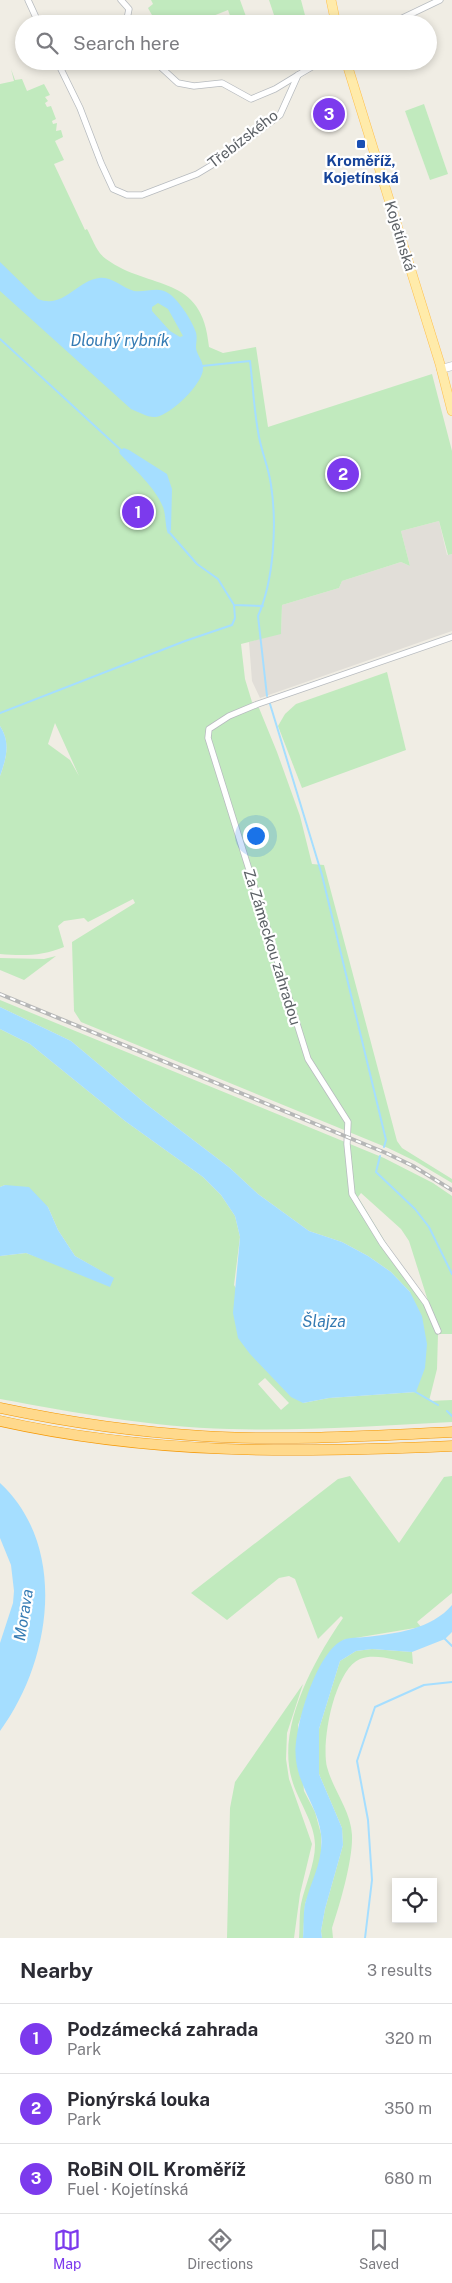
<!DOCTYPE html>
<html lang="en">
<head>
<meta charset="utf-8">
<style>
	:root { --surface:#fff; --page:#f7f7f7; --text:#2b2b33; --muted:#7c7c81; --line:#e1e1e2; --accent:#7c3aed }
	body { margin:0; font-family:"Public Sans",sans-serif; background:var(--page); color:var(--text) }
	.controls { position:absolute; right:15px; bottom:15px; display:grid; overflow:hidden; border-radius:0px; box-shadow:0 2px 8px #0003 }
	.controls button { width:45px; height:45px; display:grid; place-items:center; padding:0; border:0; border-bottom:1px solid var(--line); background:var(--surface); color:var(--text); font:25px sans-serif }
	.you { position:absolute; left:255px; top:835px; width:18px; height:18px; margin:-12px; border:4px solid #fff; border-radius:50%; background:#1a73e8; box-shadow:0 0 0 8px #1a73e833 }
	.badge { display:grid; place-items:center; width:32px; height:32px; border-radius:50%; background:var(--accent); color:#fff; font-size:16px; font-weight:700 }
	.pin { position:absolute; translate:-50% -50%; border:2px solid #fff; box-shadow:0 1px 5px #0006 }
	.list { margin:0; padding:0; list-style:none }
	h2 { display:flex; justify-content:space-between; align-items:center; height:65px; margin:0; padding:0 20px; font-size:21px }
	h2 small { font-size:16px; font-weight:400; color:var(--muted) }
	.list li { display:grid; grid-template-columns:32px 1fr auto; gap:15px; align-items:center; box-sizing:border-box; height:70px; padding:0 20px; border-top:1px solid var(--line) }
	.list b { display:block; font-size:19px; white-space:nowrap }
	.list p { margin:0; font-size:16px; white-space:nowrap; color:var(--muted) }
	.list em { font-size:16px; font-style:normal; color:var(--muted) }
	.icon { flex:none; width:28px; height:28px; fill:none; stroke:currentColor; stroke-width:2; stroke-linecap:round; stroke-linejoin:round }
	.map { position:relative; flex:none; width:452px; height:1938px; overflow:hidden }
	.search { position:absolute; background:var(--surface); box-shadow:0 2px 8px #0003; left:15px; right:15px; top:15px; height:55px; display:flex; align-items:center; gap:12px; box-sizing:border-box; padding:0 18px; border-radius:28px; color:var(--muted); font-size:19px }
	.sheet { height:275px; background:var(--surface) }
	nav { display:flex; justify-content:space-around; align-items:center; box-sizing:border-box; height:70px; border-top:1px solid var(--line); background:var(--surface); font-size:14px; color:var(--muted) }
	nav a { display:grid; justify-items:center; gap:2px }
	nav .on { color:var(--accent) }
	.map>svg:first-child { display:block }
	.industrial { fill:#e1ded8 }
	.green { fill:#c1eabe; fill-rule:evenodd }
	.water { fill:#a5deff; fill-rule:evenodd }
	.lines { fill:none; stroke-linecap:round; stroke-linejoin:round }
	.stream { stroke:#a5deff; stroke-width:2 }
	.minor-casing { stroke:#b7bbbf; stroke-width:7 }
	.secondary-casing { stroke:#b8bcc2; stroke-width:9 }
	.primary-casing { stroke:#ffc04e; stroke-width:10 }
	.motorway-casing { stroke:#f49600; stroke-width:11 }
	.minor { stroke:#fff; stroke-width:5.5 }
	.secondary { stroke:#fff; stroke-width:8 }
	.primary { stroke:#ffebaa; stroke-width:9 }
	.motorway { stroke:#ffd98c; stroke-width:10 }
	.rail-casing { stroke:#b6b7b7; stroke-width:4 }
	.rail { stroke:#fff; stroke-width:2; stroke-dasharray:5.5; stroke-linecap:butt }
	.transit-dot { fill:#1a4fb4; stroke:#fff; stroke-width:2 }
	.labels { text-anchor:middle; stroke-width:4.5; stroke-linejoin:round; paint-order:stroke }
	.street-label { font-size:15px; fill:#5c6166; stroke:#fff }
	.transit-label { font-size:15px; font-weight:bold; fill:#164399; stroke:#fff }
	.water-label { font-size:16px; font-style:italic; fill:#357bb3; stroke:#fff }
</style>
</head>
<body>
<div class="map">
<svg width="452" height="1938" viewBox="0 0 452 1938">
	<rect width="100%" height="100%" fill="#f0ede4"/>
	<polygon class="industrial" points="439,521 447,555 452,554 452,631 260,698 252,681 249,642 281,633 282,605 339,588 342,581 401,562 410,566 401,531"/>
	<g class="green">
		<polygon points="151,0 240,0 248,22 233,24 228,10 213,16 215,24 157,24 148,8 153,4"/>
		<polygon points="269,0 301,0 306,19 302,21 301,19 295,24 277,24"/>
		<path d="M11 69 15 80 22 79 27 91 44 84 50 95 45 97 48 101 45 103 47 107 51 106 56 119 52 121 53 124 57 123 56 131 61 130 63 137 55 141 64 160 54 164 85 230 87 229C92 238 97 253 106 259 150 291 203 273 209 347L223 353 256 347 268 427 432 374 452 451V554L448 555 439 521 401 531 410 566 401 562 342 581 339 588 282 605 281 634 241 644 245 679 252 702 259 708 277 752 300 816 312 864 324 865 397 1141 402 1148 452 1179V1183L415 1161 388 1148 81 1022 74 1011 72 942 135 903 133 899 88 922 84 918 64 921 58 926 64 947C43 956 23 956 0 954V776C6 759 11 743 0 726V84L14 81ZM55 723 79 776 70 760 48 744Z"/>
		<polygon points="424,104 448,174 430,180 405,111"/>
		<polygon points="387,672 406,750 302,788 278,726 285,714 296,704"/>
		<polygon points="56,956 24,980 0,970 0,958 44,959"/>
		<path d="M0 1000 384 1158 433 1183 452 1196V1334H438L437 1369 429 1401 452 1400V1422C378 1426 303 1431 229 1429 151 1427 76 1413 0 1399V1256L26 1253 65 1267 113 1278 75 1256 58 1230 48 1207 5 1185 0 1187V1029L30 1044 125 1121 203 1177 221 1195 235 1216 240 1237 234 1285 303 1403 329 1398 416 1392 410 1292 391 1272 368 1256 342 1242 309 1231 258 1194 230 1168 146 1104 71 1041 0 1007ZM361 1193 401 1229 409 1241 428 1301 395 1258 358 1197ZM265 1378 289 1403 281 1410 258 1384Z"/>
		<path d="M350 1476 399 1543 444 1477 452 1476V1593L417 1622 421 1627 343 1640 306 1704 298 1725 304 1791 315 1812 321 1834V1861L305 1904 303 1938H299C300 1927 299 1915 301 1904 305 1885 315 1864 315 1845 315 1823 298 1801 292 1780 276 1728 314 1660 343 1618L341 1616 318 1639 295 1579 289 1576 279 1578 227 1620 191 1593 338 1479Z"/>
		<path d="M372 1649 412 1652 413 1664C398 1661 376 1653 360 1659 334 1670 321 1743 327 1767 333 1790 351 1811 352 1835 353 1860 340 1904 332 1928L333 1938H322L321 1931 325 1909 343 1845 342 1828 319 1774V1729L340 1661 356 1651Z"/>
		<polygon points="303,1684 287,1733 286,1759 289,1779 312,1844 300,1894 294,1938 227,1938 230,1808 235,1782"/>
	</g>
	<g class="water">
		<path d="M0 262 38 299C64 309 76 281 99 278 112 276 122 288 134 291 145 293 158 286 168 293 178 299 191 319 195 330 198 336 196 342 196 348 197 356 204 361 203 370 201 385 172 414 156 417 148 418 139 412 131 409L0 291ZM158 303 168 309 183 336 180 337 170 331 152 311V307Z"/>
		<path d="M124 448 129 450 167 474 172 489 171 530 168 534C165 525 166 515 163 507 155 487 134 469 120 454L119 451Z"/>
		<path d="M0 726C11 743 6 759 0 776Z"/>
		<polygon points="0,1007 71,1041 146,1104 230,1168 258,1194 309,1231 342,1242 368,1256 391,1272 410,1292 422,1316 427,1344 425,1368 416,1392 329,1398 303,1403 291,1397 250,1354 238,1338 233,1313 240,1237 235,1216 221,1195 203,1177 125,1121 30,1044 0,1029"/>
		<polygon points="5,1185 29,1187 48,1207 58,1230 75,1256 114,1278 110,1287 26,1253 0,1256 0,1187"/>
		<path d="M0 1483C69 1547 51 1662 0 1731V1643L13 1603 14 1591 11 1565 0 1538Z"/>
		<path d="M452 1605V1632L445 1639 412 1652 372 1649 356 1651 340 1661 319 1729V1774L342 1828 343 1845 325 1909 321 1931 322 1938H303C304 1927 303 1915 305 1904 311 1880 324 1861 321 1834 318 1808 299 1787 296 1760 292 1732 316 1652 343 1640 349 1637 359 1638 365 1637 395 1634 432 1629 452 1605Z"/>
	</g>
	<g class="lines">
		<g class="stream">
			<polyline points="0,339 121,450"/>
			<path d="M202 366 250 361C253 386 254 412 259 437 262 453 269 469 271 485 277 524 274 580 258 616L267 696"/>
			<polyline points="169,532 197,564 218,579 234,605 263,606"/>
			<polyline points="270,704 322,875 386,1140 384,1147"/>
			<polyline points="0,713 185,641 232,625 235,618 234,605"/>
			<polyline points="380,1156 376,1172 415,1209 429,1227 452,1274"/>
			<polyline points="414,1391 438,1405"/>
			<polyline points="447,1411 452,1416"/>
			<polyline points="443,1637 452,1646"/>
			<polyline points="365,1938 372,1880 368,1820 357,1761 375,1707 424,1685 452,1682"/>
		</g>
		<defs>
			<g id="minor">
				<polyline points="28,0 39,24"/>
				<polyline points="121,0 129,9 126,24"/>
				<polyline points="390,24 440,0"/>
				<polyline points="57,61 80,108 101,163 113,189 127,195 142,195 197,174 222,159 280,115 298,75 322,61"/>
				<polyline points="154,61 178,83 194,86 222,83 251,99 275,89 298,75"/>
				<polyline points="438,1331 426,1303 382,1243 352,1194 347,1144 348,1122 308,1059 208,738 209,729 229,716 258,704 452,637"/>
			</g>
			<polyline id="secondary" points="441,369 452,366"/>
			<g id="primary">
				<polyline points="331,0 336,24"/>
				<polyline points="346,61 440,364 452,411"/>
			</g>
			<g id="motorway">
				<path d="M0 1408C66 1422 134 1432 202 1436 285 1441 369 1436 452 1432"/>
				<path d="M0 1421C151 1455 298 1453 452 1446"/>
			</g>
		</defs>
		<use href="#minor" class="minor-casing"/>
		<use href="#secondary" class="secondary-casing"/>
		<use href="#primary" class="primary-casing"/>
		<use href="#motorway" class="motorway-casing"/>
		<use href="#minor" class="minor"/>
		<use href="#secondary" class="secondary"/>
		<use href="#primary" class="primary"/>
		<use href="#motorway" class="motorway"/>
		<defs>
			<polyline id="rail" points="0,994 386,1153 413,1166 452,1190"/>
		</defs>
		<use href="#rail" class="rail-casing"/>
		<use href="#rail" class="rail"/>
	</g>
	<rect class="transit-dot" x="356" y="139" width="10" height="10" rx="2.5"/>
	<g class="labels">
		<g class="street-label">
			<text transform="translate(243 139) rotate(-38)" y="5">Třebízského</text>
			<text transform="translate(400 236) rotate(73)" y="5">Kojetínská</text>
			<text transform="translate(272 947) rotate(73)" y="5">Za Zámeckou zahradou</text>
		</g>
		<g class="transit-label">
			<text x="361" y="166">Kroměříž,<tspan x="361" dy="17">Kojetínská</tspan></text>
		</g>
		<g class="water-label">
			<text x="120" y="346">Dlouhý rybník</text>
			<text x="324" y="1327">Šlajza</text>
			<text transform="translate(23 1615) rotate(-81)" y="6">Morava</text>
		</g>
	</g>
</svg>
<div class="controls">
<button><svg class="icon" aria-label="locate" viewBox="0 0 24 24"><circle cx="12" cy="12" r="6"/><path d="M12 2v4M12 18v4M2 12h4M18 12h4"/></svg></button>
</div>
<div class="you"></div>
<div class="pin badge" style="left:138px;top:512px">1</div>
<div class="pin badge" style="left:343px;top:474px">2</div>
<div class="pin badge" style="left:329px;top:114px">3</div>
<div class="search"><svg class="icon" aria-label="search" viewBox="0 0 24 24"><circle cx="10" cy="10" r="6"/><path d="M15 15l6 6"/></svg>Search here</div>
</div>
<section class="sheet">
<h2>Nearby<small>3 results</small></h2>
<ul class="list">
<li><span class="badge">1</span><div><b>Podzámecká zahrada</b><p>Park</p></div><em>320 m</em></li>
<li><span class="badge">2</span><div><b>Pionýrská louka</b><p>Park</p></div><em>350 m</em></li>
<li><span class="badge">3</span><div><b>RoBiN OIL Kroměříž</b><p>Fuel · Kojetínská</p></div><em>680 m</em></li>
</ul>
</section>
<nav>
<a class="on"><svg class="icon" aria-label="map" viewBox="0 0 24 24"><path d="M3 6l6-2 6 2 6-2v14l-6 2-6-2-6 2zM9 4v14M15 6v14"/></svg>Map</a>
<a><svg class="icon" aria-label="directions" viewBox="0 0 24 24"><path d="M12 3l9 9-9 9-9-9zM9 14v-3h6M13 9l2 2-2 2"/></svg>Directions</a>
<a><svg class="icon" aria-label="saved" viewBox="0 0 24 24"><path d="M7 4h10v16l-5-4-5 4z"/></svg>Saved</a>
</nav>
</body>
</html>
